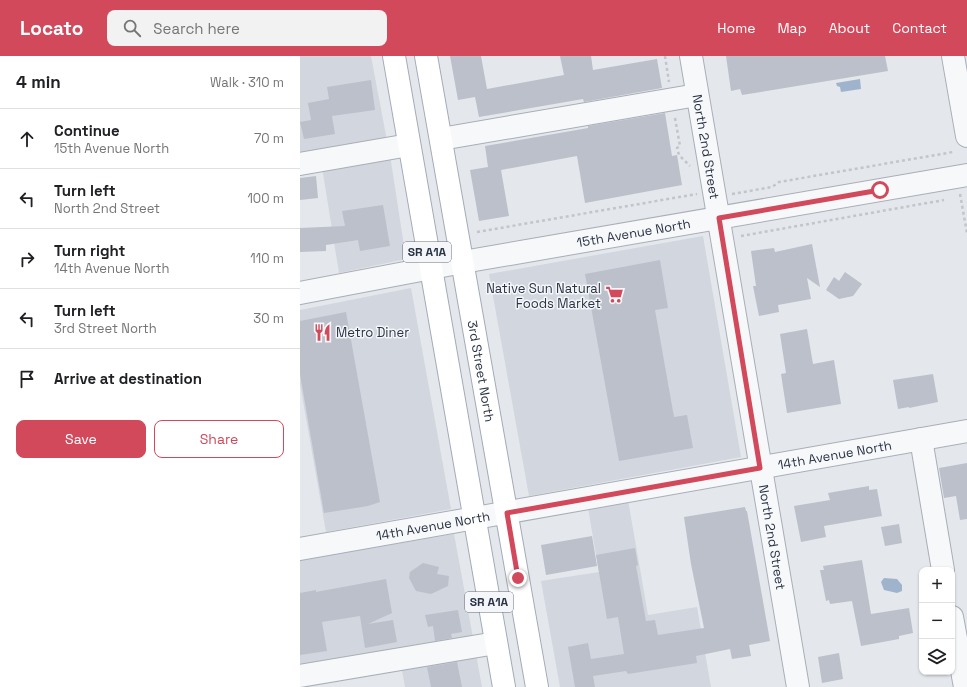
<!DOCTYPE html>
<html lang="en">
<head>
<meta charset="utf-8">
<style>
	:root { --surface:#fff; --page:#f2f2f2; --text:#202124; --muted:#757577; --line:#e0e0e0; --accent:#d1495b }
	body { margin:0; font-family:"Space Grotesk",sans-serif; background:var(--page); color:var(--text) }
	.controls { position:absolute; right:12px; bottom:12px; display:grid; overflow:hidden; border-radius:8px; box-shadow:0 1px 3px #0004 }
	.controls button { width:36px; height:36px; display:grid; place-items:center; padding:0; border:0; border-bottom:1px solid var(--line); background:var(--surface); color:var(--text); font:20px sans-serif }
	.stop { position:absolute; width:12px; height:12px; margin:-9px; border:3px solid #d1495b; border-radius:50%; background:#fff }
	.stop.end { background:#d1495b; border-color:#fff; box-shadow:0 1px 4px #0008 }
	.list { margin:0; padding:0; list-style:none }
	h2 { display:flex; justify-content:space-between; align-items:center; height:52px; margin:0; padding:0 16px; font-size:17px }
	h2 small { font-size:13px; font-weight:400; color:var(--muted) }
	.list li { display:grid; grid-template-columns:26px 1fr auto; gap:12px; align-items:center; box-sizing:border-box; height:60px; padding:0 16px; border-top:1px solid var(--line) }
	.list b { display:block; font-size:15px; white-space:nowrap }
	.list p { margin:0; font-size:13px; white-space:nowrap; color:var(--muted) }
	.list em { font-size:13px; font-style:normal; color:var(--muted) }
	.actions { display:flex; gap:8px; padding:12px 16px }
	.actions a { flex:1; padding:9px 0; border:1px solid var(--accent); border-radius:8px; text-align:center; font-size:14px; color:var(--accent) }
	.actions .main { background:var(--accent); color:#fff }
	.icon { flex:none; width:22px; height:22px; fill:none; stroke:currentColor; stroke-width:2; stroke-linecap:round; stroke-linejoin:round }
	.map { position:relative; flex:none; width:667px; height:631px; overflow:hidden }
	header { display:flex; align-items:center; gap:24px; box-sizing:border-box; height:56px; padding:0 20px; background:var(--accent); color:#fff }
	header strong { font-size:19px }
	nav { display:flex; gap:22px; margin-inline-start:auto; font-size:14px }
	.search { width:280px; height:36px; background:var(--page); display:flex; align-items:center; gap:10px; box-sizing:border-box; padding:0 14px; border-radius:8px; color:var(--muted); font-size:15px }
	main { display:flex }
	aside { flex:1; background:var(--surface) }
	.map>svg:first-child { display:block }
	.built { fill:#d2d6de }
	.water { fill:#9fb4cc }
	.building { fill:#bbc0ca }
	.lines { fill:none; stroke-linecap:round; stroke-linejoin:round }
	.minor-casing { stroke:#a9aeb7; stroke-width:24 }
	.major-casing { stroke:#a3abb8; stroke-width:24 }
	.path { stroke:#c2c5cb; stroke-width:2.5; stroke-dasharray:3 3; stroke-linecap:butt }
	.minor { stroke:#f7f8fa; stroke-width:22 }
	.major { stroke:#fff; stroke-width:22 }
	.route { stroke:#d1495b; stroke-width:5 }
	.labels { text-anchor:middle; stroke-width:3; stroke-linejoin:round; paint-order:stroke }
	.shield { fill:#f4f6f9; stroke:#676e7b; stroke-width:1 }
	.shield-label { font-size:12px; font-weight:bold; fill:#2b3445 }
	.street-label { font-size:13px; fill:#2b3445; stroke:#f4f6f9 }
	.poi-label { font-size:13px; fill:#2b3445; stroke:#f4f6f9; text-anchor:end }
</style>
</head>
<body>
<header>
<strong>Locato</strong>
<div class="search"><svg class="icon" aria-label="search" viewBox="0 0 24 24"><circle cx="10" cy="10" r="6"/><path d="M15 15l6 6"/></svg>Search here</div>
<nav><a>Home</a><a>Map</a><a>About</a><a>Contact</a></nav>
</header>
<main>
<aside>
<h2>4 min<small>Walk · 310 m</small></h2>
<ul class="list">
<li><svg class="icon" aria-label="ahead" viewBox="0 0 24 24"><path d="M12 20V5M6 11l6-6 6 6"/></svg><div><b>Continue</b><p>15th Avenue North</p></div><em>70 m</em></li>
<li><svg class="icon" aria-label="left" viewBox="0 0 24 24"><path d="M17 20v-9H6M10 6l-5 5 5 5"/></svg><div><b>Turn left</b><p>North 2nd Street</p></div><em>100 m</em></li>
<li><svg class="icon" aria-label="right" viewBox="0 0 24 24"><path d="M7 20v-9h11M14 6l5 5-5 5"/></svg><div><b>Turn right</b><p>14th Avenue North</p></div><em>110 m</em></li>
<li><svg class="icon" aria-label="left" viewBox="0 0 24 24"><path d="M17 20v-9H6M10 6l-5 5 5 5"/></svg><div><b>Turn left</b><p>3rd Street North</p></div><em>30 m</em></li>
<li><svg class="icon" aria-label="arrive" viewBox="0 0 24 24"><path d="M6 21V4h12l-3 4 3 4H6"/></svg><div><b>Arrive at destination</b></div></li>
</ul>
<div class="actions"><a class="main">Save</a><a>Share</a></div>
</aside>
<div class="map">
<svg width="667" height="631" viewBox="0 0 667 631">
	<rect width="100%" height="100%" fill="#e4e7ec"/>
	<g class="built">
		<polygon points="0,0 71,0 87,85 0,101"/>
		<polygon points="90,99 106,203 39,217 22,111"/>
		<polygon points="403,180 441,401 229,440 189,218"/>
		<polygon points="111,232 151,453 26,476 0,328 0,254"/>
		<polygon points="328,444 348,559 397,551 411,631 260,631 241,525 299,516 288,452"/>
		<polygon points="154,478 182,631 105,631 101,609 0,625 0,504"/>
	</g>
	<g class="water">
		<polygon points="560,23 561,33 541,36 540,31 537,30 536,27"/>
		<polygon points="584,522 597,523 602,529 602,535 597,537 584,534 581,526"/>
	</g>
	<g class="building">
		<polygon points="150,0 181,0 187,33 264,19 260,0 291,0 293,14 357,3 362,32 284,46 283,43 179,61 175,41 158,44"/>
		<polygon points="426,0 585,0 588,15 442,39 440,33 431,35"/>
		<polygon points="71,24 75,54 32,60 35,78 4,83 0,66 11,64 8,47 29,43 27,31"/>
		<polygon points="365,57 372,100 377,99 382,129 285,147 277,100 201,114 209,160 179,165 170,114 188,111 185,90 288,72 288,70"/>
		<polygon points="16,120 18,142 0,144 0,122"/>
		<polygon points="83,149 90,190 60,195 58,184 26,189 26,195 0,196 0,172 45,170 42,155"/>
		<polygon points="512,188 520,231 507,222 511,243 478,249 479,256 459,260 453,230 456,230 451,195 474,192 475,196"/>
		<polygon points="360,204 368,252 355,254 374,361 387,359 393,392 319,405 285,218"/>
		<polygon points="545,216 562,228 553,240 539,243 526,234 534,221 539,225"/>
		<polygon points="46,256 80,446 68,450 24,457 0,318 0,265"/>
		<polygon points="507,273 513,308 534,304 541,348 487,357 481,318 486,317 480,278"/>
		<polygon points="633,318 638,346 609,352 609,351 598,353 593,324"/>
		<polygon points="667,407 667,463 660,464 656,440 644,442 639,412"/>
		<polygon points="569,430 569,434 577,433 582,460 524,470 526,481 501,486 494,450 530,444 528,437"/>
		<polygon points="445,451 446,455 447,455 470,585 449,589 451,600 432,603 430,593 396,600 397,607 328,618 326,615 293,620 295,631 275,631 268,591 288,587 291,603 324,598 318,561 307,563 296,499 335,492 338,509 336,510 346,565 355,564 358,579 404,572 391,508 384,461"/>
		<polygon points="599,468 602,487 585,490 581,471"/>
		<polygon points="292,480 297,510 246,519 241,489"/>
		<polygon points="562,504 571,558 609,552 613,577 599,580 599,583 561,590 552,545 530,548 529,544 526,545 520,514 524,514 523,510"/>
		<polygon points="123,507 139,511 137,518 149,520 148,530 131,538 116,535 109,522 110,516"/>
		<polygon points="86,523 92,557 68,568 93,564 97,586 65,592 60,560 22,566 27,595 0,599 0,537 16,534 16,536"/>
		<polygon points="158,554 162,576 151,578 152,582 135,585 133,570 128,571 125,559"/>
		<polygon points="539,597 543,623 522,627 518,601"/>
		<polygon points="157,606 162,631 131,631 127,611"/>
	</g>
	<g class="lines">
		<defs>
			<g id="minor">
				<path id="s1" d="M391 0 498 631"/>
				<polyline points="653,0 667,80"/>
				<polyline points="141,83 397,39"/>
				<polyline points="0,108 109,89"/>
				<path id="s2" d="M0 237 163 206 667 119"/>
				<polyline points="621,383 643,514"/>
				<path id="s3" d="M0 493 667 375"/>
				<polyline points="652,561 665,631"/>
				<polyline points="0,620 196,587"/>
			</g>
			<g id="major">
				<polyline points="94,0 204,631"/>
				<path id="s4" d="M126 0 237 631"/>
			</g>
		</defs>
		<use href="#minor" class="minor-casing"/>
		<use href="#major" class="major-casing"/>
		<g class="path">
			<polyline points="365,0 369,26"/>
			<polyline points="375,62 380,90 377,92 379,99 390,110"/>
			<polyline points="432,138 472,131 479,126 653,96"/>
			<polyline points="660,138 667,177"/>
			<polyline points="177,176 397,138"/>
			<polyline points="441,180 644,144"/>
		</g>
		<use href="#minor" class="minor"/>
		<use href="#major" class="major"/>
	</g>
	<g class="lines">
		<polyline class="route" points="218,522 207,457 460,412 419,162 580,134"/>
	</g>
	<defs>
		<symbol id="supermarket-bare" viewBox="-9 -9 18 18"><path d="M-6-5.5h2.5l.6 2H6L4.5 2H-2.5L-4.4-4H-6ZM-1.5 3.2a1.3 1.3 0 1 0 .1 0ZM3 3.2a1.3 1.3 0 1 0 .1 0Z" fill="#d1495b" stroke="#f4f6f9" stroke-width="2.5" paint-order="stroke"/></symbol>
		<symbol id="restaurant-bare" viewBox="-9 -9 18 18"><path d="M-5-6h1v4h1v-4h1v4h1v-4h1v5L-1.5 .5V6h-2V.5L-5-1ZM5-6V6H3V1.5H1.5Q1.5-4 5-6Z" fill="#d1495b" stroke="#f4f6f9" stroke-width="2.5" paint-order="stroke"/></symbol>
	</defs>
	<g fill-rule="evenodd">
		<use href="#supermarket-bare" x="302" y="226" width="25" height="25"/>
		<use href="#restaurant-bare" x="10" y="264" width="25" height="25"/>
	</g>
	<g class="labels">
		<g class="shield">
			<rect x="103" y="186" width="48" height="20" rx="3"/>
			<rect x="165" y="536" width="48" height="20" rx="3"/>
		</g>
		<g class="shield-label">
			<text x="127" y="200">SR A1A</text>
			<text x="189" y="550">SR A1A</text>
		</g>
		<g class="street-label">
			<text dy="5" stroke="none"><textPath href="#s1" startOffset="92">North 2nd Street</textPath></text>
			<text dy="5" stroke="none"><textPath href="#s2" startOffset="339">15th Avenue North</textPath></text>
			<text dy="5" stroke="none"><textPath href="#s4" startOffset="320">3rd Street North</textPath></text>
			<text dy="5" stroke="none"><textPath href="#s3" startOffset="543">14th Avenue North</textPath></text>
			<text dy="5" stroke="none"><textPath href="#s3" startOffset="135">14th Avenue North</textPath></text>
			<text dy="5" stroke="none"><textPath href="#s1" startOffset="488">North 2nd Street</textPath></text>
		</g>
		<g class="poi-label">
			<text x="301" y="237">Native Sun Natural<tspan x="301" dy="15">Foods Market</tspan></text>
			<text x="36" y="281" text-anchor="start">Metro Diner</text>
		</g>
	</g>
</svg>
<div class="controls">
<button>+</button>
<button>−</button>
<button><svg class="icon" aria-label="layers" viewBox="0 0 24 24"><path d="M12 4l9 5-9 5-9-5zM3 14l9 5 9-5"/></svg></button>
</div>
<div class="stop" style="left:580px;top:134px"></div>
<div class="stop end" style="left:218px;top:522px"></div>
</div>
</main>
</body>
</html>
